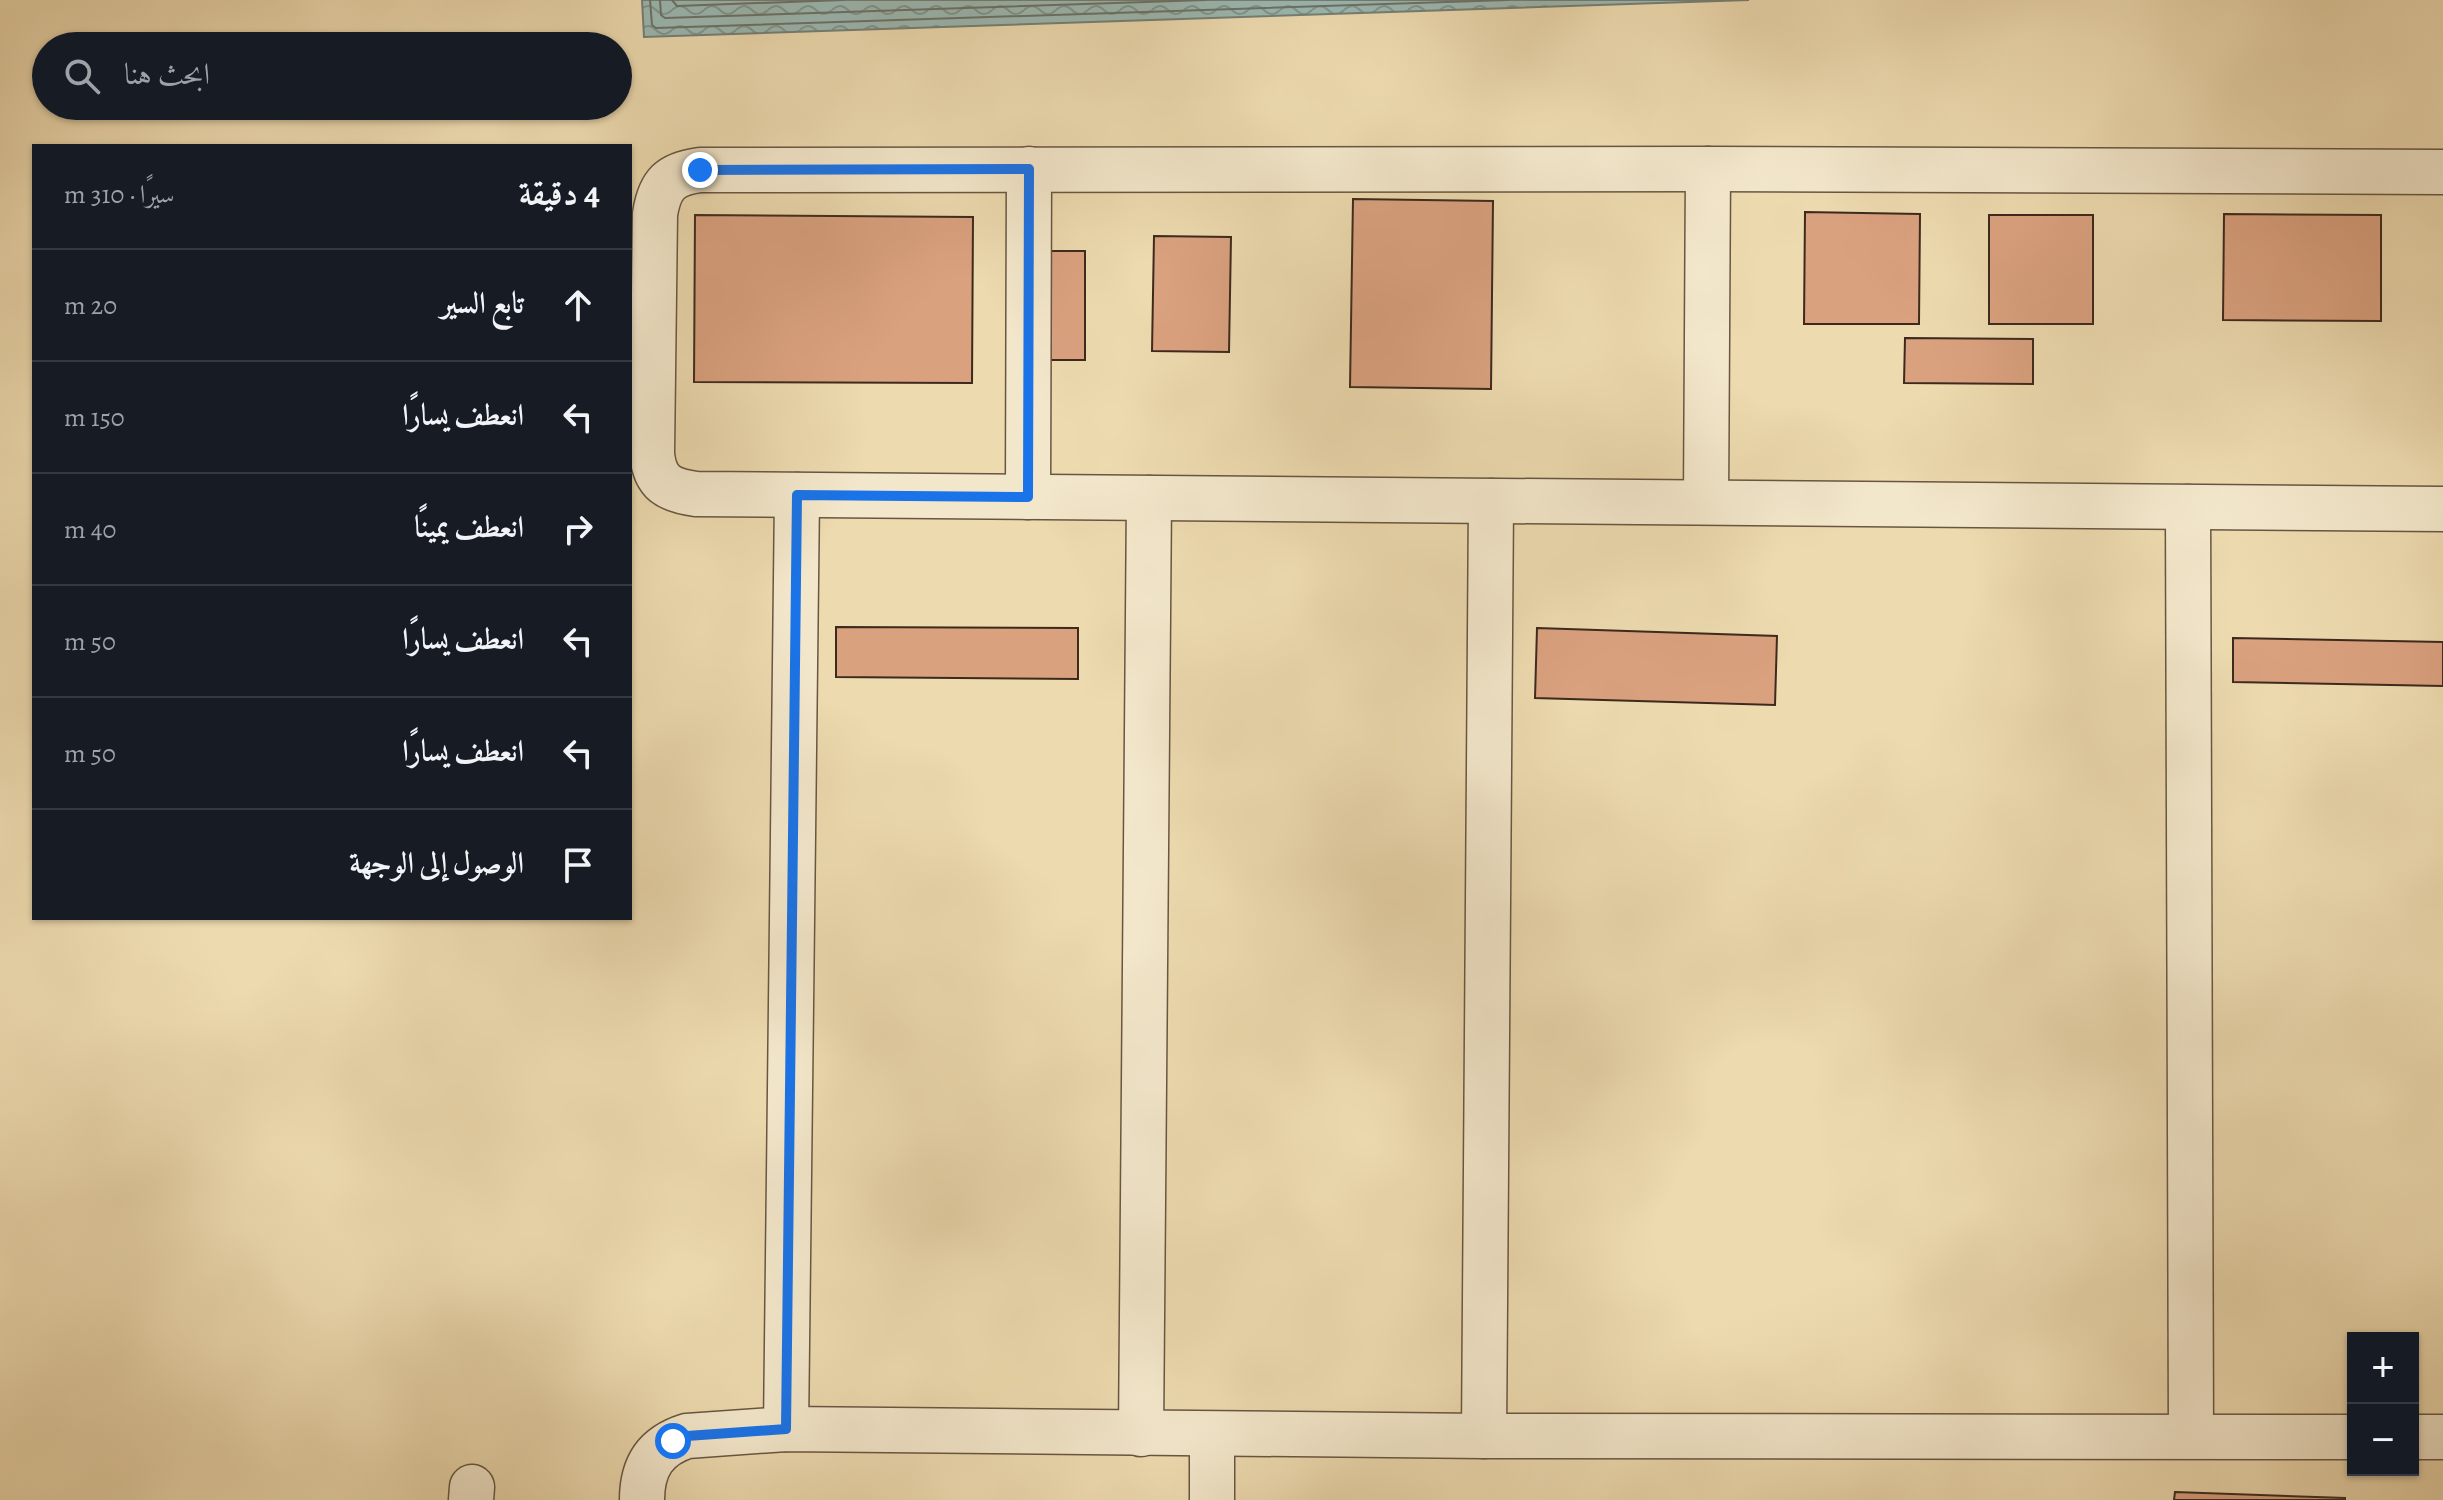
<!DOCTYPE html>
<html lang="ar">
<head>
<meta charset="utf-8">
<style>
	:root { --surface:#171b24; --page:#20242c; --text:#f1f3f6; --muted:#9ea1a6; --line:#363941 }
	body { margin:0; font-family:Alegreya,Amiri,serif; background:var(--page); color:var(--text); direction:rtl }
	.controls { position:absolute; right:24px; bottom:24px; display:grid; overflow:hidden; border-radius:0px; box-shadow:0 2px 6px #0004 }
	.controls button { width:72px; height:72px; display:grid; place-items:center; padding:0; border:0; border-bottom:2px solid var(--line); background:var(--surface); color:var(--text); font:40px sans-serif }
	.stop { position:absolute; width:24px; height:24px; margin:-18px; border:6px solid #1a73e8; border-radius:50%; background:#fff }
	.stop.end { background:#1a73e8; border-color:#fff; box-shadow:0 2px 8px #0008 }
	.list { margin:0; padding:0; list-style:none }
	h2 { display:flex; justify-content:space-between; align-items:center; height:104px; margin:0; padding:0 32px; font-size:34px }
	h2 small { font-size:26px; font-weight:400; color:var(--muted) }
	.list li { display:grid; grid-template-columns:52px 1fr auto; gap:24px; align-items:center; box-sizing:border-box; height:112px; padding:0 32px; border-top:2px solid var(--line) }
	.list b { display:block; font-size:30px; white-space:nowrap }
	.list em { font-size:26px; font-style:normal; color:var(--muted) }
	.icon { flex:none; width:44px; height:44px; fill:none; stroke:currentColor; stroke-width:2; stroke-linecap:round; stroke-linejoin:round }
	.map { position:relative; flex:none; width:2443px; height:1500px; overflow:hidden; direction:ltr }
	.search { position:absolute; background:var(--surface); box-shadow:0 2px 6px #0004; left:32px; top:32px; width:600px; height:88px; display:flex; align-items:center; gap:20px; box-sizing:border-box; padding:0 28px; border-radius:44px; color:var(--muted); font-size:30px }
	.panel { position:absolute; background:var(--surface); box-shadow:0 2px 6px #0004; left:32px; top:144px; width:600px; height:776px; border-radius:0px; direction:rtl }
	.map>svg:first-child { display:block }
	.water { fill:url(#water-waves); stroke:#758077; stroke-width:2 }
	.lines { fill:none; stroke-linecap:round; stroke-linejoin:round }
	.shore { stroke:#6c7268; stroke-width:2 }
	.building { fill:#daa17f; stroke:#3c2a1e; stroke-width:2 }
	.minor-casing { stroke:#685642; stroke-width:47 }
	.minor { stroke:#f3e7cb; stroke-width:44 }
	.route { stroke:#1a73e8; stroke-width:10 }
</style>
</head>
<body>
<div class="map">
<svg width="2443" height="1500" viewBox="0 0 2443 1500">
	<defs>
		<pattern id="water-waves" width="16" height="10" patternUnits="userSpaceOnUse" patternTransform="scale(2)"><rect width="16" height="10" fill="#9bb9b3"/><path d="M0 5q4-4 8 0t8 0" fill="none" stroke="#809791"/></pattern>
	</defs>
	<rect width="100%" height="100%" fill="#eddaaf"/>
	<filter id="stains"><feTurbulence type="fractalNoise" baseFrequency=".0025" numOctaves="4"/><feColorMatrix values="0 0 0 0 .2 0 0 0 0 .09 0 0 0 0 .02 0 0 0 .5 -.17"/></filter>
	<radialGradient id="worn" r=".72"><stop offset=".6" stop-color="#630" stop-opacity="0"/><stop offset="1" stop-color="#630" stop-opacity=".3"/></radialGradient>
	<polygon class="water" points="642,0 1749,0 644,37"/>
	<g class="lines">
		<g class="shore">
			<polyline points="650,0 652,25 656,28 1508,0"/>
			<polyline points="660,0 661,15 665,18 1206,0"/>
			<polyline points="672,0 677,6 844,0"/>
		</g>
	</g>
	<g class="building">
		<polygon points="1353,199 1493,201 1491,389 1350,387"/>
		<polygon points="1805,212 1920,214 1919,324 1804,324"/>
		<polygon points="2224,214 2381,215 2381,321 2223,320"/>
		<polygon points="695,215 973,217 972,383 694,382"/>
		<rect x="1989" y="215" width="104" height="109"/>
		<polygon points="1154,236 1231,237 1229,352 1152,351"/>
		<rect x="1046" y="251" width="39" height="109"/>
		<polygon points="1905,338 2033,339 2033,384 1904,383"/>
		<polygon points="836,627 1078,628 1078,679 836,677"/>
		<polygon points="1537,628 1777,636 1775,705 1535,698"/>
		<polygon points="2233,638 2443,642 2443,686 2233,682"/>
		<polygon points="2175,1492 2345,1498 2345,1500 2174,1500"/>
	</g>
	<g class="lines">
		<defs>
			<g id="minor">
				<path d="M2443 172 1708 169 700 170C670 174 660 184 655 214L652 454C655 483 668 490 696 494L2443 509"/>
				<polyline points="1028,497 1029,169"/>
				<polyline points="1706,502 1708,169"/>
				<polyline points="2188,507 2191,1436"/>
				<polyline points="786,1429 797,495"/>
				<polyline points="1141,1434 1149,498"/>
				<polyline points="1484,1436 1491,501"/>
				<polyline points="2413,1437 2443,1437"/>
				<polyline points="471,1500 472,1487"/>
				<path d="M642 1500C642 1467 655 1446 687 1436L786 1429 1484 1436 2353 1437"/>
				<polyline points="1212,1500 1212,1434"/>
			</g>
		</defs>
		<use href="#minor" class="minor-casing"/>
		<use href="#minor" class="minor"/>
	</g>
	<g class="lines">
		<polyline class="route" points="673,1441 687,1436 786,1429 797,495 1028,497 1029,169 700,170"/>
	</g>
	<rect width="100%" height="100%" filter="url(#stains)"/>
	<rect width="100%" height="100%" fill="url(#worn)"/>
</svg>
<div class="controls">
<button>+</button>
<button>−</button>
</div>
<div class="stop" style="left:673px;top:1441px"></div>
<div class="stop end" style="left:700px;top:170px"></div>
<div class="search"><svg class="icon" aria-label="search" viewBox="0 0 24 24"><circle cx="10" cy="10" r="6"/><path d="M15 15l6 6"/></svg>ابحث هنا</div>
<section class="panel">
<h2>4 دقيقة<small>سيرًا · 310 m</small></h2>
<ul class="list">
<li><svg class="icon" aria-label="ahead" viewBox="0 0 24 24"><path d="M12 20V5M6 11l6-6 6 6"/></svg><div><b>تابع السير</b></div><em>20 m</em></li>
<li><svg class="icon" aria-label="left" viewBox="0 0 24 24"><path d="M17 20v-9H6M10 6l-5 5 5 5"/></svg><div><b>انعطف يسارًا</b></div><em>150 m</em></li>
<li><svg class="icon" aria-label="right" viewBox="0 0 24 24"><path d="M7 20v-9h11M14 6l5 5-5 5"/></svg><div><b>انعطف يمينًا</b></div><em>40 m</em></li>
<li><svg class="icon" aria-label="left" viewBox="0 0 24 24"><path d="M17 20v-9H6M10 6l-5 5 5 5"/></svg><div><b>انعطف يسارًا</b></div><em>50 m</em></li>
<li><svg class="icon" aria-label="left" viewBox="0 0 24 24"><path d="M17 20v-9H6M10 6l-5 5 5 5"/></svg><div><b>انعطف يسارًا</b></div><em>50 m</em></li>
<li><svg class="icon" aria-label="arrive" viewBox="0 0 24 24"><path d="M6 21V4h12l-3 4 3 4H6"/></svg><div><b>الوصول إلى الوجهة</b></div></li>
</ul>
</section>
</div>
</body>
</html>
